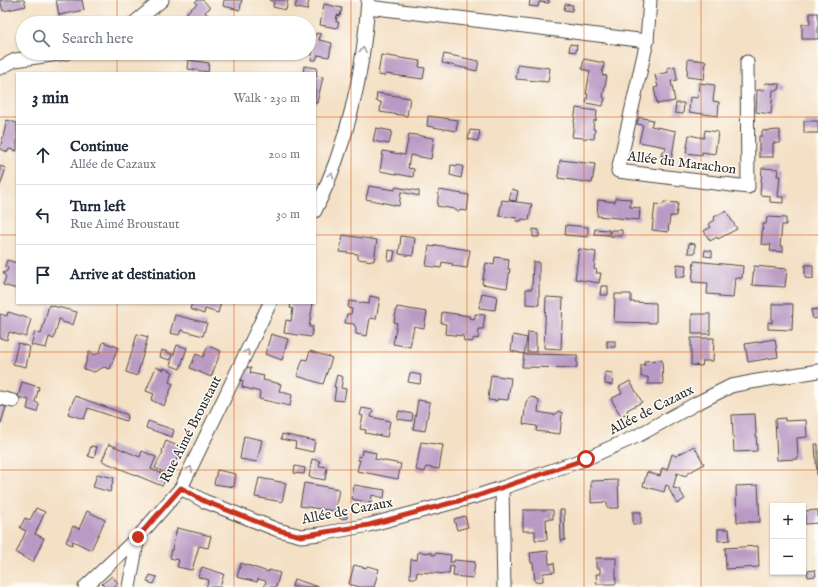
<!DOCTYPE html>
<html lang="en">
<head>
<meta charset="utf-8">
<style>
	:root { --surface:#fff; --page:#f6f6f7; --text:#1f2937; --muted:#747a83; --line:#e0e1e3 }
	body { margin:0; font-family:"IM FELL English",serif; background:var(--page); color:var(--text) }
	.controls { position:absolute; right:12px; bottom:12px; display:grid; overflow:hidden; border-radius:0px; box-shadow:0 1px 3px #0004 }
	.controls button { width:36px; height:36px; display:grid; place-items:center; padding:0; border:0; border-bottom:1px solid var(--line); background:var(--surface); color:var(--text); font:20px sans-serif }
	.stop { position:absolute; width:12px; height:12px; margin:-9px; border:3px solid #c8321e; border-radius:50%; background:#fff }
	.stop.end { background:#c8321e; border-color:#fff; box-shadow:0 1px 4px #0008 }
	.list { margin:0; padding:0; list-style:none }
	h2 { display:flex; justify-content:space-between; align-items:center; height:52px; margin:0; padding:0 16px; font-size:17px }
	h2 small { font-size:13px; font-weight:400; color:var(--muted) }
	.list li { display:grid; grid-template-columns:26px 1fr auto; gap:12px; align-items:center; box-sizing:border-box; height:60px; padding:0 16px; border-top:1px solid var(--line) }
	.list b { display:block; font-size:15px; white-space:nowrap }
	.list p { margin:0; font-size:13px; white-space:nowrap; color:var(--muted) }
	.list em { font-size:13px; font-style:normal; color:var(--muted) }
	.icon { flex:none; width:22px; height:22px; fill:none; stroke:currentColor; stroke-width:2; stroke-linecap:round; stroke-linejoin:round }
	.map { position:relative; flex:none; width:818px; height:587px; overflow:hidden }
	.search { position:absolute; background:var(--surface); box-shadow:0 1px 3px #0004; left:16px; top:16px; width:300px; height:44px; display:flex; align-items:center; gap:10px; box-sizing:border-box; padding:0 14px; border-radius:22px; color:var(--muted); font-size:15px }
	.panel { position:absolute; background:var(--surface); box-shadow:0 1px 3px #0004; left:16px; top:72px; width:300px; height:232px; border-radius:0px }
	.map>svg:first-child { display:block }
	.building { fill:#ba9ac4 }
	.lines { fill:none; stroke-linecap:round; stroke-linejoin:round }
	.minor-casing { stroke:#494642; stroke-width:15 }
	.minor { stroke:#fff; stroke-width:13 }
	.oneway { stroke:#a0a0a0 }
	.route { stroke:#c8321e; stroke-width:5 }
	.grid { fill:none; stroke:#d5540f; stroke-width:1; stroke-opacity:0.55 }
	.labels { text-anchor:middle; stroke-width:3; stroke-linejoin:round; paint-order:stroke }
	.street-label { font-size:14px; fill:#2b2b2b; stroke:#fdfcf7 }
</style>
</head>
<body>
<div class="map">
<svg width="818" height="587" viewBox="0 0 818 587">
	<rect width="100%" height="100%" fill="#fdfcf7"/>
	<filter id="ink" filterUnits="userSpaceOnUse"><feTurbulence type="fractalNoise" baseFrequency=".025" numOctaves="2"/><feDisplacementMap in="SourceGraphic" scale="8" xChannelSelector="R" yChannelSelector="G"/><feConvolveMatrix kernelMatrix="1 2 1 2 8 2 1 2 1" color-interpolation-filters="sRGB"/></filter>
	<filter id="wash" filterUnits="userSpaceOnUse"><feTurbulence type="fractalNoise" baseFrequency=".012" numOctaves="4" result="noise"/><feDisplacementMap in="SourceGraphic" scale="16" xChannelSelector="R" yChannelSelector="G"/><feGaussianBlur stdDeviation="0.9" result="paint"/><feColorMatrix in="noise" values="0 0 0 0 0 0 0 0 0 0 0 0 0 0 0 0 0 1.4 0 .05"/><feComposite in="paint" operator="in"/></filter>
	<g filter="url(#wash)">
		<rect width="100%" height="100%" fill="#f4e0c5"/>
		<g id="blocks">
			<g class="building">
				<polygon points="0,0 24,0 26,6 3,11"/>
				<polygon points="56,0 82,0 84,10 59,15"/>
				<polygon points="198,0 203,0 210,8 205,12 214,23 191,23 187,18 187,12 197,4 195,2"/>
				<polygon points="224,0 242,0 240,10 223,6"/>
				<polygon points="270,0 288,0 286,10 273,7 274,2"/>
				<polygon points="297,0 309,0 307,10 295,8"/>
				<polygon points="530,0 549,0 549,3 539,2 538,7 529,6"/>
				<polygon points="324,4 342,8 340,16 337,15 336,22 339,22 337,28 320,25"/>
				<polygon points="565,4 573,5 572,11 564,10"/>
				<polygon points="810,13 818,13 818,39 802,39 802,24 810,24"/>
				<polygon points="316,33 321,34 319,40 332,43 329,57 318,55 316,60 311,60"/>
				<polygon points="570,44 577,45 576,52 569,51"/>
				<polygon points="444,54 479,61 477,71 442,63"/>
				<polygon points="381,55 420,61 419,67 425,68 423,79 386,74 385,76 378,75"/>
				<polygon points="584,59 604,63 602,75 607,76 603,97 605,98 603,106 586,103 588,94 586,94 590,71 582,69"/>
				<polygon points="688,59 706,61 704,79 687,77"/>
				<polygon points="189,60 209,63 208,72 188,69"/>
				<polygon points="518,64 550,68 548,82 516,79"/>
				<polygon points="304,66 317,68 316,76 323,77 317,103 315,103 315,73 303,73"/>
				<polygon points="675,66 677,80 671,81 675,101 657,104 654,88 658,87 655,75 669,72 667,68"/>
				<polygon points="699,83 715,85 713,101 719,102 718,116 689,112 690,97 698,98"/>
				<polygon points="765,83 780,84 779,90 773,90 771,114 756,112 757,90 764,90"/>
				<polygon points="377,93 410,98 407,116 380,112 381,102 376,101"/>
				<polygon points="676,103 684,103 683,114 675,113"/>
				<polygon points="576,108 597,111 596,121 594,120 593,129 595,129 594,139 572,137"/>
				<polygon points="428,116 458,120 456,131 427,126"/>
				<polygon points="639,117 653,120 651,126 676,131 671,162 663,161 664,156 661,156 662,151 665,151 666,147 639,142 643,125 637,124"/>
				<polygon points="7,120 17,123 17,151 9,149 8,152 0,149"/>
				<rect x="804" y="121" width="14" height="12"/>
				<polygon points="376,128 392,131 389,144 373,141"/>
				<polygon points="470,130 480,131 478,141 468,139"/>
				<polygon points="705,130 718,132 715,154 702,152 702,155 686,153 689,135 704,138"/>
				<polygon points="780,130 780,143 773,143 773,157 759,157 759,136 762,136 762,131"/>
				<polygon points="409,134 434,138 431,159 410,155 408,168 414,169 413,177 380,171 383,151 405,155"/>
				<polygon points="560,160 595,164 592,183 558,178"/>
				<polygon points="451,165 463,166 461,178 450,175"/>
				<polygon points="0,166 6,168 0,186"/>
				<polygon points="762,168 778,169 777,176 780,176 778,197 783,197 783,203 770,202 770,196 760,195"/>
				<polygon points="369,186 395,190 395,187 419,191 419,196 401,192 399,206 366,199"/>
				<polygon points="512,189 518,191 516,201 509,200"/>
				<polygon points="439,190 469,195 467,211 459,210 459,211 454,210 454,209 437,206"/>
				<polygon points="615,198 631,199 630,207 640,208 639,220 597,216 598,200 615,202"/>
				<polygon points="502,200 532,204 529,220 522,219 521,221 516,221 517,218 499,216"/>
				<polygon points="664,202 678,203 676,216 670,216 668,232 652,230 655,204 663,205"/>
				<polygon points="726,211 737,229 718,239 717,237 710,241 704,231 711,227 709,224 715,220 714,217"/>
				<polygon points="767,217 786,218 786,225 782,225 780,246 783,246 783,252 770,251 771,245 761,244 763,224 766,224"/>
				<polygon points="566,225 588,227 588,237 565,235"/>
				<polygon points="533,229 539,230 539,237 533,237"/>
				<polygon points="595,229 609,230 609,235 594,234"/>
				<polygon points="611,230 622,230 622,236 610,236"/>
				<polygon points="343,235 377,240 374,261 358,259 358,254 340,252"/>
				<polygon points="401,236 415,238 413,256 399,254"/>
				<polygon points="689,243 695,244 695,253 688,253"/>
				<polygon points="435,245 470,250 467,268 452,266 453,264 442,262 441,268 426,266 429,246 435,247"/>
				<polygon points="579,249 596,252 594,269 597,270 596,273 601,273 599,283 575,279"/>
				<polygon points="389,250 395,251 393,261 388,261"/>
				<polygon points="705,250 712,251 712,257 704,256"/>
				<polygon points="495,257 509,259 508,269 510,269 507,288 482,284 486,263 494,265"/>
				<polygon points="7,260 17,263 17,289 3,285 6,277 3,273 7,271 8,268 5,267"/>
				<polygon points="694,261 743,266 742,278 735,278 733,298 719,297 719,295 707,294 708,283 692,282"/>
				<polygon points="533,262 539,262 539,305 526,304 526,289 532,289"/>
				<polygon points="677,264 686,265 685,277 676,277"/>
				<polygon points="805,265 813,265 813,279 805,278"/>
				<polygon points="754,266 787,269 785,287 752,285"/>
				<polygon points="601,286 608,286 608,295 600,295"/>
				<polygon points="482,293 497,296 495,310 479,308"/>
				<polygon points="615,294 631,294 631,302 656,303 656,323 614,322"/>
				<polygon points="370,296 380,298 376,319 370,318 367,336 356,334 356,328 354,324 345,323 347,314 351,314 352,309 348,308 349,301 369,304"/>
				<polygon points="546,297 563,298 561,349 544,348"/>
				<polygon points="192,303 221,303 218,313 205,309 204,314 190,309"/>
				<polygon points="291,303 313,303 309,327 313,327 311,337 284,333 286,320 291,321 293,309 290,308"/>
				<polygon points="772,304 793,304 792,330 768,329 768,322 772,323"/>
				<polygon points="49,305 77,312 73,325 62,322 62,320 59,319 54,339 49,337 46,348 31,345 35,332 41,334"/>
				<polygon points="397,307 427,312 424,328 414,326 410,347 393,344 397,323 394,322"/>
				<polygon points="818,309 818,318 813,319 811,310"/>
				<polygon points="8,312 31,319 26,337 9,332 7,340 0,338 0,314 7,316"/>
				<polygon points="442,312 469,316 469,318 475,319 475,314 485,315 483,329 479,329 478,339 474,338 472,342 464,341 463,336 445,334 446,324 441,323"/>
				<rect x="692" y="314" width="18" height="20"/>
				<polygon points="175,315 207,323 203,336 181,330 179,335 170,333"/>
				<polygon points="528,332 536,333 536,352 527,352"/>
				<polygon points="137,334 148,337 137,376 126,372"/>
				<polygon points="271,334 288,339 282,360 265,354"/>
				<polygon points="513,335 527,338 524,354 577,355 577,368 522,367 524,354 511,351"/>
				<polygon points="691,338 714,338 713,361 703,361 702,366 691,365"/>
				<polygon points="775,339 778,357 748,362 745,344"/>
				<rect x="607" y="341" width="8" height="6"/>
				<polygon points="103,342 118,347 110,369 104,367 94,372 84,369 89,352 95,355 100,352"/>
				<polygon points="18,343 30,347 26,367 13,364"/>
				<polygon points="177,345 187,348 180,369 170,365"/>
				<polygon points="208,346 221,351 211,377 190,368 196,354 203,357"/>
				<polygon points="162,350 172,354 170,360 160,357"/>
				<polygon points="310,351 332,358 323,384 297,376 303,359 307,360"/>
				<polygon points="662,360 663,384 648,384 648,377 641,377 641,365 645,365 644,361"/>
				<polygon points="156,367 164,370 164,368 173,372 169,382 173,384 164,406 151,400 154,394 146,391"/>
				<polygon points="245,367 251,368 250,373 264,376 263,380 281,384 279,391 292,395 290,406 259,399 260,392 242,387 243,381 237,379"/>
				<polygon points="605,372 613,373 612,385 605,384"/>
				<polygon points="410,373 421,375 420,384 408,382"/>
				<polygon points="337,375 343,377 341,388 346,389 344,401 334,400 336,387 334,387"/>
				<polygon points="491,375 511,378 508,400 497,399 497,401 488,400"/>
				<polygon points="630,381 642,402 627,410 628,413 621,416 611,399 622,393 619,387"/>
				<polygon points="22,382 39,387 35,402 39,404 37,412 27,409 29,400 18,397"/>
				<polygon points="75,396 128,415 126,421 88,408 84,419 68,414"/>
				<polygon points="530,397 536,398 539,401 538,412 555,415 558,411 562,413 560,434 536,431 537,426 523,424 526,402"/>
				<polygon points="418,400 430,402 425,431 413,429"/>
				<polygon points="0,405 6,407 1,423 0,423"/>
				<polygon points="362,408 373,410 371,417 390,421 387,437 365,433 366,430 360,429 363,416 360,415"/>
				<polygon points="399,411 413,414 412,421 397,419"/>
				<polygon points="755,414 757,451 734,452 732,415"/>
				<polygon points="785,418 785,421 806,420 807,437 797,438 798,459 777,460 775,419"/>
				<polygon points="148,421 174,430 172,437 146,428"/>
				<polygon points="282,434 315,441 313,452 295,448 296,442 281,439"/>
				<polygon points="244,436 262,440 257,462 240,459"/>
				<polygon points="166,441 182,448 169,475 155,468 163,452 162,451"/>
				<polygon points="421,442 443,445 439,469 426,467 425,472 416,470"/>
				<polygon points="109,444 140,457 142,451 156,457 151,469 168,476 162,486 102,461"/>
				<polygon points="815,444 818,444 818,476 817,476"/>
				<polygon points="91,446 97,447 94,458 88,456"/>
				<polygon points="694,446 704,464 687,474 686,476 677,473 673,488 679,489 685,499 677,504 669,489 669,486 666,485 664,492 643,486 647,472 660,476 662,468 667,470 672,454 676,456"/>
				<polygon points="362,450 376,453 375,459 401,464 398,479 357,471 360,460 358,460 358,456 361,457"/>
				<polygon points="312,459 320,461 319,466 327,467 325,480 309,477"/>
				<polygon points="295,466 305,468 304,474 294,473"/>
				<polygon points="217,470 236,474 234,487 214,484"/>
				<polygon points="97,474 114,478 110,492 93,487"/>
				<polygon points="259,478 286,483 282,502 255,497"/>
				<polygon points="618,480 619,508 607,508 607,502 591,503 591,481"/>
				<polygon points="304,483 339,489 335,511 300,506"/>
				<polygon points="354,485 385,490 384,498 372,495 371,503 352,499"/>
				<polygon points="758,485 760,522 737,522 736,486"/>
				<polygon points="36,508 45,512 35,534 44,538 33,562 16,553 26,531 20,528 25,518 30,520"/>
				<polygon points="346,510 347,518 340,519 338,512"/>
				<polygon points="523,510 553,510 553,519 546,519 547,540 535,540 535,531 523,531"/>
				<polygon points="560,510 564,510 565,540 561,541"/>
				<polygon points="818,510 818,523 805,524 805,511"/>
				<polygon points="87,511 105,520 91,550 73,541 72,545 66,542 73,526 79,529"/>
				<rect x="633" y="512" width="8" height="12"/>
				<polygon points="465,516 468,527 457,530 454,519"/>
				<polygon points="177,528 211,536 208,548 199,546 192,570 177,567 179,560 170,558"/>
				<polygon points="718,529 729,529 730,540 718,541"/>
				<polygon points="758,546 759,567 726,569 725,548"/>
				<polygon points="548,551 549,564 554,563 555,572 543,573 543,581 535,582 533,563 531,563 530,553"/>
				<polygon points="418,552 432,553 432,555 435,555 435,553 451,555 450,562 454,562 454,560 475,562 473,578 453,576 454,567 450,566 449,574 417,572 416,578 410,578 411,559 417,560"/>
				<polygon points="596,558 616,558 616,584 597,584 596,574 600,574 600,568 596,568"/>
				<polygon points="241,563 268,572 269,570 280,573 276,587 264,587 266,581 258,579 257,582 237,577"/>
				<polygon points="354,565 366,568 367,566 379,569 374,587 360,587 349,584"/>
				<polygon points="202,567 224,574 220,587 206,587 209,580 198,577"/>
				<polygon points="815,570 816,576 808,577 807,571"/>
				<polygon points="150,575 157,577 154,584 147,582"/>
				<polygon points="112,576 118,583 113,587 105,587 102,584"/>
				<polygon points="294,579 319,587 292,587"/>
			</g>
		</g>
	</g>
	<g filter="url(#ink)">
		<use href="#blocks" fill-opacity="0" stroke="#494642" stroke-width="1"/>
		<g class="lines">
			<defs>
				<g id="minor">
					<polyline points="368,7 647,41 650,0"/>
					<polyline points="134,23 162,0"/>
					<polyline points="647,41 618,171 748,187 747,62"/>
					<polyline points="0,68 15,60 66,53"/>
					<path d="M315 211C347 145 364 73 368 0"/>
					<polyline points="0,398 13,401"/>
					<polyline points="181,488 204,501 278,530 301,536 321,534 369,525 477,496 502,488 585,459 637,436 697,403 731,386 751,382 818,371"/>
					<polyline points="502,488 504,587"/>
					<polyline points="85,587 138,537"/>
					<polyline points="129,587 138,537 181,488 270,303"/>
				</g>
			</defs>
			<use href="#minor" class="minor-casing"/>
			<use href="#minor" class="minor"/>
		</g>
		<defs><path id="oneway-chevron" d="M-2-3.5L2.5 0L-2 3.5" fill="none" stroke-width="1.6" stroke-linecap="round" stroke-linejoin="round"/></defs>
		<g class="oneway">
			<use href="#oneway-chevron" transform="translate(363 50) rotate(-84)"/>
			<use href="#oneway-chevron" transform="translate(331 175) rotate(-71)"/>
			<use href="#oneway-chevron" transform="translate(247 352) rotate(-64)"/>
			<use href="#oneway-chevron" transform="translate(190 469) rotate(-64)"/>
		</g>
	</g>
	<g class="lines" filter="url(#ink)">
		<polyline class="route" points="138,537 181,488 204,501 278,530 301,536 369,525 477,496 586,459"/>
	</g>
	<path class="grid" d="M117 0V23M234 0V23M351 0V587M467 0V587M584 0V587M701 0V587M117 53V73M234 53V73M0 117H17M315 117H818M0 235H17M315 235H818M117 303V587M234 303V587M0 352H818M0 470H818"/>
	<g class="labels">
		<g class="street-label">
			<text transform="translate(682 162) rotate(7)" y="5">Allée du Marachon</text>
			<text transform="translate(651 409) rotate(-27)" y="5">Allée de Cazaux</text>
			<text transform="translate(190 429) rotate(-63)" y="5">Rue Aimé Broustaut</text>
			<text transform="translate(347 510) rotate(-11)" y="5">Allée de Cazaux</text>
		</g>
	</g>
</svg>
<div class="controls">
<button>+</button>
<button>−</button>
</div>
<div class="stop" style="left:586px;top:459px"></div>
<div class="stop end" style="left:138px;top:537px"></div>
<div class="search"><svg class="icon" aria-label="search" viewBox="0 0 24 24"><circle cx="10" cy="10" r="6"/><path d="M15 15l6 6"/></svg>Search here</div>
<section class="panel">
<h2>3 min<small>Walk · 230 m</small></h2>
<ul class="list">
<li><svg class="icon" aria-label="ahead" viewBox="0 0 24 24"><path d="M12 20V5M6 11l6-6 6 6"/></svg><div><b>Continue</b><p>Allée de Cazaux</p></div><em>200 m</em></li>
<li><svg class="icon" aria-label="left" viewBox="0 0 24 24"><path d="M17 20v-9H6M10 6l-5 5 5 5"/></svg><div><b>Turn left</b><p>Rue Aimé Broustaut</p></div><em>30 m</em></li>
<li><svg class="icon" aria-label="arrive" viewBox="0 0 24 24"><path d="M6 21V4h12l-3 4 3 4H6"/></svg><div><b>Arrive at destination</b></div></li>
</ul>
</section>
</div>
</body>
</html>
